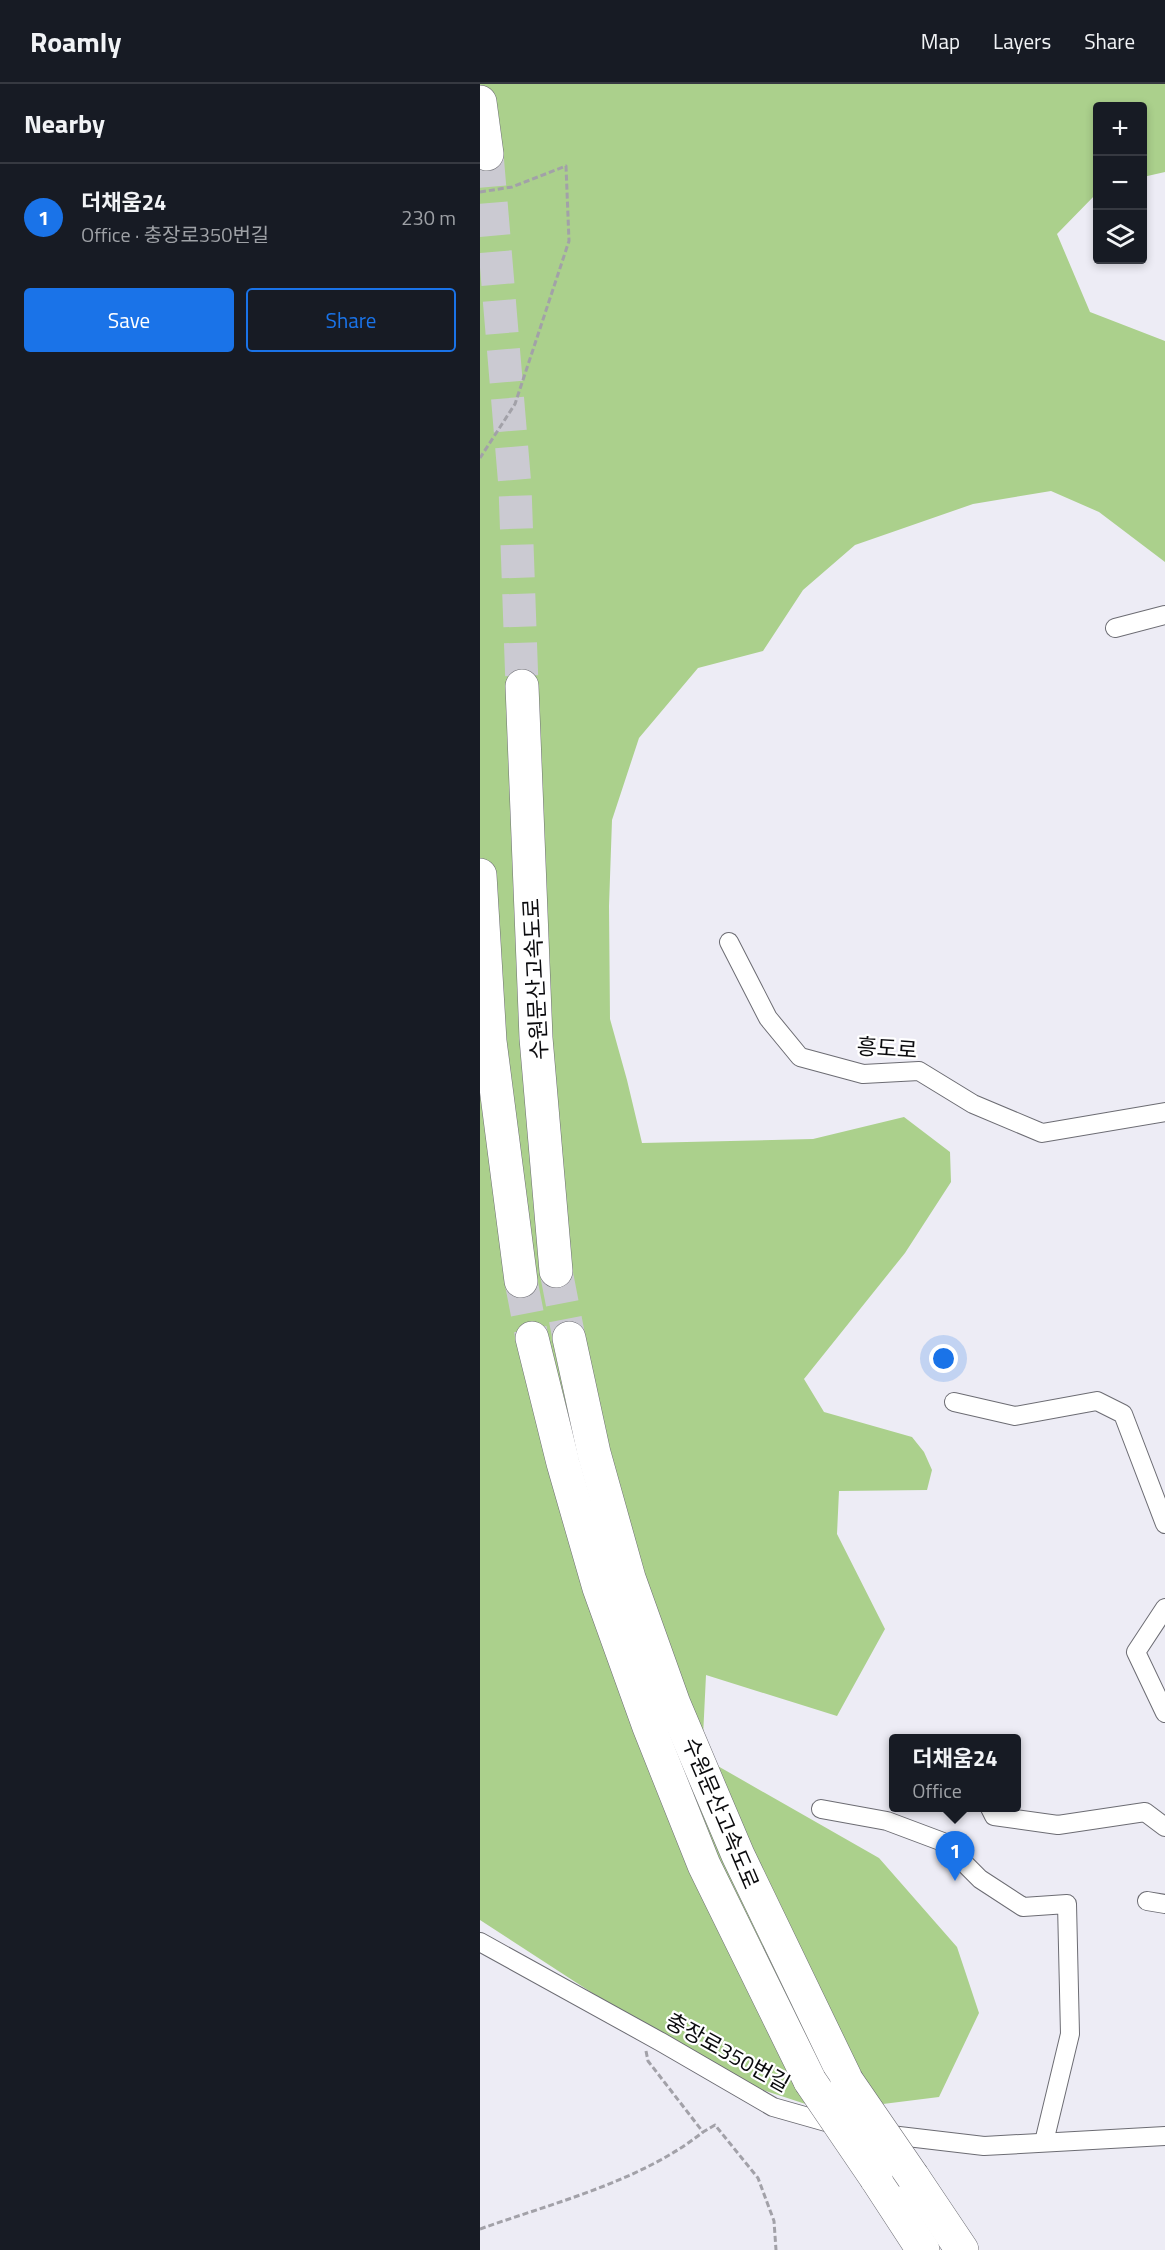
<!DOCTYPE html>
<html lang="en">
<head>
<meta charset="utf-8">
<style>
	:root { --surface:#171b24; --page:#242831; --text:#f1f3f6; --muted:#9ea1a6; --line:#363941; --accent:#1a73e8 }
	body { margin:0; font-family:"Titillium Web","Noto Sans KR",sans-serif; background:var(--page); color:var(--text) }
	.controls { position:absolute; right:18px; top:18px; display:grid; overflow:hidden; border-radius:6px; box-shadow:0 3px 9px #0003 }
	.controls button { width:54px; height:54px; display:grid; place-items:center; padding:0; border:0; border-bottom:2px solid var(--line); background:var(--surface); color:var(--text); font:30px sans-serif }
	.you { position:absolute; left:464px; top:1275px; width:21px; height:21px; margin:-15px; border:4px solid #fff; border-radius:50%; background:#1a73e8; box-shadow:0 0 0 9px #1a73e833 }
	.badge { display:grid; place-items:center; width:39px; height:39px; border-radius:50%; background:var(--accent); color:#fff; font-size:20px; font-weight:700 }
	.pin { position:absolute; translate:-50% -50px; filter:drop-shadow(0 2px 3px #0008) }
	.pin::after { content:''; position:absolute; top:32px; width:21px; height:18px; background:inherit; clip-path:polygon(0 0,100% 0,50% 100%) }
	.popup { position:absolute; left:409px; top:1650px; width:132px; height:78px; box-sizing:border-box; display:grid; place-content:center; border-radius:6px; background:var(--surface); filter:drop-shadow(0 2px 4px #0005); font-size:20px; white-space:nowrap; color:var(--muted) }
	.popup b { font-size:22px; color:var(--text) }
	.popup::after { content:''; position:absolute; left:50%; top:100%; margin-left:-12px; border:12px solid transparent; border-top-color:var(--surface) }
	.list { margin:0; padding:0; list-style:none }
	h2 { display:flex; justify-content:space-between; align-items:center; height:78px; margin:0; padding:0 24px; font-size:26px }
	h2 small { font-size:20px; font-weight:400; color:var(--muted) }
	.list li { display:grid; grid-template-columns:39px 1fr auto; gap:18px; align-items:center; box-sizing:border-box; height:108px; padding:0 24px; border-top:2px solid var(--line) }
	.list b { display:block; font-size:22px; white-space:nowrap }
	.list p { margin:0; font-size:20px; white-space:nowrap; color:var(--muted) }
	.list em { font-size:20px; font-style:normal; color:var(--muted) }
	.actions { display:flex; gap:12px; padding:18px 24px }
	.actions a { flex:1; padding:14px 0; border:2px solid var(--accent); border-radius:6px; text-align:center; font-size:21px; color:var(--accent) }
	.actions .main { background:var(--accent); color:#fff }
	.icon { flex:none; width:33px; height:33px; fill:none; stroke:currentColor; stroke-width:2; stroke-linecap:round; stroke-linejoin:round }
	.map { position:relative; flex:none; width:685px; height:2166px; overflow:hidden }
	header { display:flex; align-items:center; gap:36px; box-sizing:border-box; height:84px; padding:0 30px; background:var(--surface); border-bottom:2px solid var(--line) }
	header strong { font-size:28px }
	nav { display:flex; gap:33px; margin-inline-start:auto; font-size:21px }
	main { display:flex }
	aside { flex:1; background:var(--surface) }
	.map>svg:first-child { display:block }
	.green { fill:#abd08c }
	.lines { fill:none; stroke-linecap:round; stroke-linejoin:round }
	.highway-tunnel { stroke:#cbcad2; stroke-width:33; stroke-dasharray:33 16; stroke-linecap:butt }
	.street-casing { stroke:#6c6c73; stroke-width:20 }
	.highway-casing { stroke:#6c6c73; stroke-width:34 }
	.path { stroke:#a2a1a8; stroke-width:3; stroke-dasharray:6 3; stroke-linecap:butt }
	.street { stroke:#fff; stroke-width:18 }
	.highway { stroke:#fff; stroke-width:33 }
	.highway-bridge-casing { stroke:#6c6c73; stroke-width:34; stroke-linecap:butt }
	.highway-bridge { stroke:#fff; stroke-width:33 }
	.labels { text-anchor:middle; stroke-width:4.5; stroke-linejoin:round; paint-order:stroke }
	.street-label { font-size:22px; fill:#0b0b0e; stroke:#fff }
</style>
</head>
<body>
<header>
<strong>Roamly</strong>
<nav><a>Map</a><a>Layers</a><a>Share</a></nav>
</header>
<main>
<aside>
<h2>Nearby<small></small></h2>
<ul class="list">
<li><span class="badge">1</span><div><b>더채움24</b><p>Office · 충장로350번길</p></div><em>230 m</em></li>
</ul>
<div class="actions"><a class="main">Save</a><a>Share</a></div>
</aside>
<div class="map">
<svg width="685" height="2166" viewBox="0 0 685 2166">
	<rect width="100%" height="100%" fill="#edecf5"/>
	<polygon class="green" points="0,0 685,0 685,88 663,93 662,22 618,22 617,109 577,150 610,228 685,257 685,478 619,428 571,407 493,420 375,461 323,506 283,567 218,584 159,654 132,736 129,822 130,935 147,996 162,1059 333,1055 424,1033 470,1068 471,1098 425,1169 324,1295 344,1328 432,1353 444,1368 452,1386 447,1406 359,1407 357,1450 405,1545 357,1632 226,1591 222,1673 399,1774 477,1863 499,1929 459,2013 347,2027 240,1992 0,1836"/>
	<g class="lines">
		<g class="highway-tunnel">
			<polyline points="7,70 35,403 42,602"/>
			<polyline points="76,1187 89,1254"/>
			<polyline points="41,1197 52,1254"/>
		</g>
		<defs>
			<g id="street">
				<polyline points="635,544 685,531"/>
				<polyline points="249,858 288,934 320,973 383,990 439,987 493,1020 562,1049 685,1028"/>
				<polyline points="474,1318 535,1332 617,1317 643,1330 685,1440"/>
				<polyline points="685,1524 656,1568 685,1629"/>
				<polyline points="510,1724 514,1732 578,1741 665,1728 685,1743"/>
				<polyline points="341,1725 407,1737 463,1758 500,1795 543,1823 587,1820 590,1950 564,2058"/>
				<polyline points="667,1817 685,1820"/>
				<polyline points="0,1858 181,1958 293,2023 360,2042"/>
				<polyline points="402,2050 504,2062 685,2052"/>
			</g>
			<g id="highway">
				<polyline points="0,18 7,70"/>
				<polyline points="42,602 56,954 76,1187"/>
				<polyline points="0,791 10,957 41,1197"/>
				<polyline points="52,1254 83,1379 119,1504 169,1643 224,1781 330,1997"/>
				<polyline points="89,1254 114,1369 149,1494 194,1620 258,1771 367,1997"/>
				<polyline points="433,2093 482,2166"/>
				<polyline points="396,2094 443,2166"/>
			</g>
		</defs>
		<use href="#street" class="street-casing"/>
		<use href="#highway" class="highway-casing"/>
		<g class="path">
			<polyline points="0,108 32,103 86,82 89,157 35,320 0,374"/>
			<polyline points="166,1967 168,1977 223,2048 235,2041 278,2094 294,2137 296,2166"/>
			<path d="M0 2145C73 2119 162 2097 223 2048"/>
		</g>
		<use href="#street" class="street"/>
		<use href="#highway" class="highway"/>
		<defs>
			<g id="highway-bridge">
				<polyline points="330,1997 396,2094"/>
				<polyline points="367,1997 433,2093"/>
			</g>
		</defs>
		<use href="#highway-bridge" class="highway-bridge-casing"/>
		<use href="#highway-bridge" class="highway-bridge"/>
	</g>
	<g class="labels">
		<g class="street-label">
			<text transform="translate(55 895) rotate(-93)" y="8">수원문산고속도로</text>
			<text transform="translate(407 964) rotate(4)" y="8">흥도로</text>
			<text transform="translate(241 1729) rotate(67)" y="8">수원문산고속도로</text>
			<text transform="translate(248 1968) rotate(29)" y="8">충장로350번길</text>
		</g>
	</g>
</svg>
<div class="controls">
<button>+</button>
<button>−</button>
<button><svg class="icon" aria-label="layers" viewBox="0 0 24 24"><path d="M12 4l9 5-9 5-9-5zM3 14l9 5 9-5"/></svg></button>
</div>
<div class="you"></div>
<div class="pin badge" style="left:475px;top:1797px">1</div>
<div class="popup"><b>더채움24</b>Office</div>
</div>
</main>
</body>
</html>
